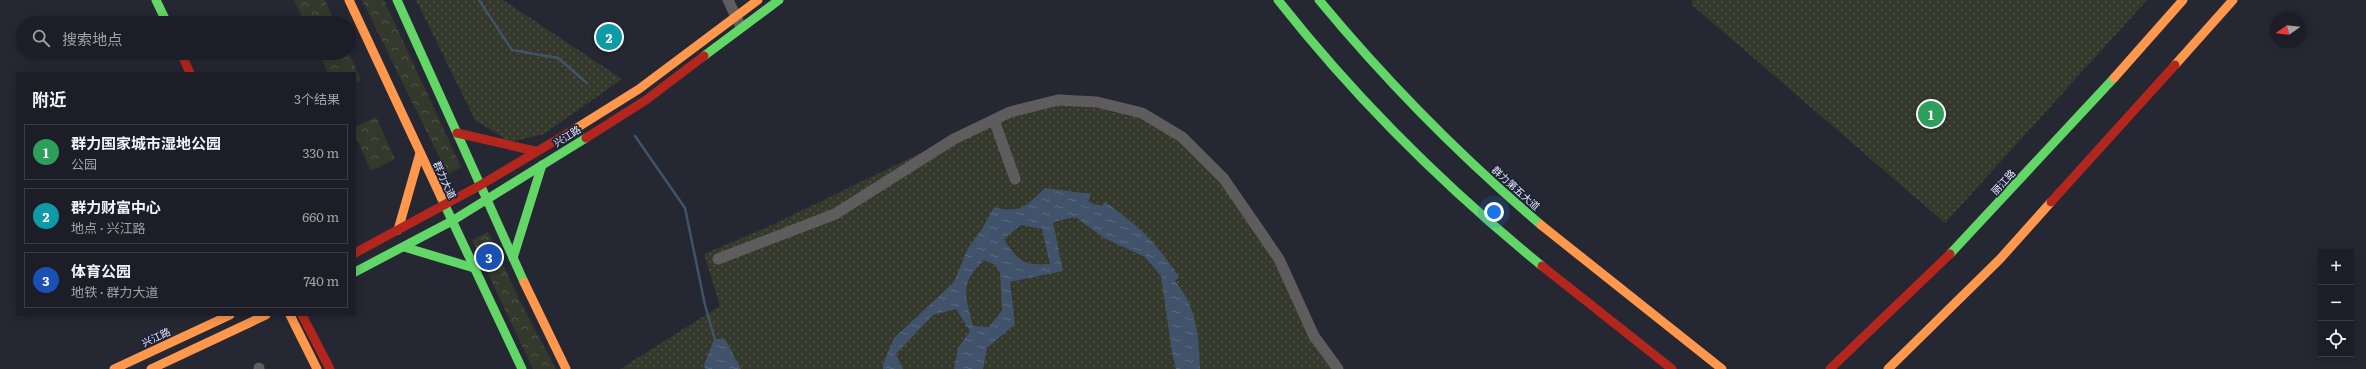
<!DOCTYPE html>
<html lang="zh">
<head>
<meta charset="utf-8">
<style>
	:root { --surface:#1c1d26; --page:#25262e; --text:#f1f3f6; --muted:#a0a2a7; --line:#3a3b43; --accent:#bca0f2 }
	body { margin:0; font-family:Literata,"Noto Sans SC",serif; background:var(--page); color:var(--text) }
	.controls { position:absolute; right:12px; bottom:12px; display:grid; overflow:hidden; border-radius:0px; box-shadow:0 2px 10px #0003 }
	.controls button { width:36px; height:36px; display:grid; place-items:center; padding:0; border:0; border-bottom:1px solid var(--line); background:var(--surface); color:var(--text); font:20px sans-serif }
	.compass { position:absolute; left:2270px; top:12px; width:36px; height:36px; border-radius:50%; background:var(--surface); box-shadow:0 2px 10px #0003; rotate:256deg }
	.you { position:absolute; left:1494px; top:212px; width:14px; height:14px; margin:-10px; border:3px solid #fff; border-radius:50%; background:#1a73e8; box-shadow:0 0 0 6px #1a73e833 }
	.badge { display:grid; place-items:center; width:26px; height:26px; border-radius:50%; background:var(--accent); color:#fff; font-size:13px; font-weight:700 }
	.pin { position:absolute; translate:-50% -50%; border:2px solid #fff; box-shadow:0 1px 4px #0006 }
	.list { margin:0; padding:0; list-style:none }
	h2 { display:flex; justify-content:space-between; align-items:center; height:52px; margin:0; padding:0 16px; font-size:17px }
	h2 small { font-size:13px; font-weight:400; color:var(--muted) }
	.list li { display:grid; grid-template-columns:26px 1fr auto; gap:12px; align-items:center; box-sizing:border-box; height:56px; margin:0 8px 8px; padding:0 8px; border:1px solid var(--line); border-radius:0px }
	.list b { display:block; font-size:15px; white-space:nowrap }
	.list p { margin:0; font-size:13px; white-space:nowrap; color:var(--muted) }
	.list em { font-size:13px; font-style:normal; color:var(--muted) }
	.icon { flex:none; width:22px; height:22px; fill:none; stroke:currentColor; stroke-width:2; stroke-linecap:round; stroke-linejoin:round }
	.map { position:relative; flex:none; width:2366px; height:369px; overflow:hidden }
	.search { position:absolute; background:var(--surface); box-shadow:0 2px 10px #0003; left:16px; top:16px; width:340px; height:44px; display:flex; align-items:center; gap:10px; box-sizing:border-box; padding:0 14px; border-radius:22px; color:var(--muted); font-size:15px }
	.panel { position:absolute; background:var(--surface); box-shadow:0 2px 10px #0003; left:16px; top:72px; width:340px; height:244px; border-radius:0px }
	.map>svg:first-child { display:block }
	.forest { fill:url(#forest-crowns) }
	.park { fill:url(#park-dots) }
	.water { fill:url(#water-ripples); fill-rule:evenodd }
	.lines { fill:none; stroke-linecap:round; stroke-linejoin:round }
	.stream { stroke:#41536b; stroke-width:2.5 }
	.street { stroke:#5f5c5d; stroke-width:11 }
	.fast { stroke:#63d668; stroke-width:9 }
	.slow { stroke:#ff974d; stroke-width:9 }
	.jam { stroke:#b3261e; stroke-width:9 }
	.labels { text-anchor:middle; stroke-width:3.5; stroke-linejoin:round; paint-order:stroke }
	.street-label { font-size:10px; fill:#e8ecfb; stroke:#1f2339 }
</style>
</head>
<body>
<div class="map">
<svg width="2366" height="369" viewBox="0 0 2366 369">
	<defs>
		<pattern id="forest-crowns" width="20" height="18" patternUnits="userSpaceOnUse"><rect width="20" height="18" fill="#34392c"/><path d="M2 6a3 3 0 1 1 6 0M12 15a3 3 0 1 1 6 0" fill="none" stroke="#51564c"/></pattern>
		<pattern id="park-dots" width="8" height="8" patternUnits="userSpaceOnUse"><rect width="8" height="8" fill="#34392c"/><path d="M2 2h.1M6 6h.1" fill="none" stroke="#51564c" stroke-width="1.8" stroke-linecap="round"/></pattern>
		<pattern id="water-ripples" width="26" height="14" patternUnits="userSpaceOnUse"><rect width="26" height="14" fill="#41536b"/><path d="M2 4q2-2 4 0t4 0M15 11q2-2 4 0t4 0" fill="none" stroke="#5c6c81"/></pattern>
	</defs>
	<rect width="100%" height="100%" fill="#252733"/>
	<g class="forest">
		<polygon points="294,0 325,0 335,23 305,23"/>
		<polygon points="362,0 384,0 461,167 448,175"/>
		<polygon points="319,53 349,53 361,80 355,83 355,73 328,73"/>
		<polygon points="376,117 395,159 371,171 355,135 355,127"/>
		<polygon points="488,232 518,297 556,369 533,369 472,240"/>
	</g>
	<g class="park">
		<polygon points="416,0 503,0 622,79 544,134 510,142 475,120"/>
		<polygon points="1692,0 2147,0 1945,223 1692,5"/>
		<polygon points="1058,94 1133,105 1182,133 1285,265 1333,369 620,369 720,306 704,254 772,225 1009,110"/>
	</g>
	<g class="water">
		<path d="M1045 188 1091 194 1088 202 1102 206 1105 202C1139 226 1156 242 1179 277L1175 281C1197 307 1199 336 1200 369H1176L1172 353 1161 276 1145 257 1104 238 1075 217 1053 222 1063 271 1010 282 1015 324 987 348 983 369H954L958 348 970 331 956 309 933 315 896 354 903 369H883V364L894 338 954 282 968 248 982 229 994 207C1021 214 1026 206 1045 188ZM1021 225 1042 229 1050 264C1023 266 1018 261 1004 239ZM984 260 995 265 1000 273 1002 310 989 327 973 326C965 292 959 286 984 260Z"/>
		<polygon points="714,339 725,339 741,369 705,369 704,365"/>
	</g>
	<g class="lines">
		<g class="stream">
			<polyline points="479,0 512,50 558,58 587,83"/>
			<polyline points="635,136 685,208 705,305 715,340"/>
		</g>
		<g class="street">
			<polyline points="728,0 739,23"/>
			<polyline points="994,120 1015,179"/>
			<polyline points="718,259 835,214 954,139 1010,112 1058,100 1097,102 1142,113 1182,137 1224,179 1279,259 1314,336 1338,369"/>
			<polyline points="259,368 259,369"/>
		</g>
		<g class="fast">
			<polyline points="156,0 167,23"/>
			<polyline points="397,0 524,282"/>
			<path d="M1278 0C1356 99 1445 187 1542 266"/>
			<path d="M1319 0C1387 82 1460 156 1541 225"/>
			<polyline points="704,56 779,0"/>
			<polyline points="441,197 522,369"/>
			<polyline points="404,247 474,268"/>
			<polyline points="1950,254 2114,78"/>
			<polyline points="513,258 542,165"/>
			<polyline points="355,272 452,221 586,138"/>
		</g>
		<g class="slow">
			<polyline points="349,0 441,197"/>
			<polyline points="2175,65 2233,0"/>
			<polyline points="2114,78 2183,0"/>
			<polyline points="575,129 639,89 758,0"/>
			<polyline points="1541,225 1722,369"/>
			<polyline points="398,230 420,153"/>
			<polyline points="524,282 566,369"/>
			<polyline points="290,315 317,369"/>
			<polyline points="114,369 230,315"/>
			<polyline points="151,369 266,315"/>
			<polyline points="1888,369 2000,259 2051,202"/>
		</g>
		<g class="jam">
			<polyline points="181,53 190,73"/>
			<polyline points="457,133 535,151"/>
			<polyline points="586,138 646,100 704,56"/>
			<polyline points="2051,202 2175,65"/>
			<polyline points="355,253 479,186 575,129"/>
			<polyline points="1542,266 1672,369"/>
			<polyline points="302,315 330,369"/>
			<polyline points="1830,369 1950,254"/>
		</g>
	</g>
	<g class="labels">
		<g class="street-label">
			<text transform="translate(567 136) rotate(-32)" y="4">兴江路</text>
			<text transform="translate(445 180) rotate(65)" y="4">群力大道</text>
			<text transform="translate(2003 182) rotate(-47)" y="4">丽江路</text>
			<text transform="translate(1516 188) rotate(42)" y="4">群力第五大道</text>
			<text transform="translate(156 337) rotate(-25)" y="4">兴江路</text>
		</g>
	</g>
</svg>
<div class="controls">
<button>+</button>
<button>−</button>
<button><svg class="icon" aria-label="locate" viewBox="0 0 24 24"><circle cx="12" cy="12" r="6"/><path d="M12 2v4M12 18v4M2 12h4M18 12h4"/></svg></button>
</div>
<svg class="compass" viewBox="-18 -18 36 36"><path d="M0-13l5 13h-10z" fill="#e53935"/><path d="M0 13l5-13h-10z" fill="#a0a2a7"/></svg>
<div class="you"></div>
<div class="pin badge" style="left:1931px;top:114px;background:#2e9e5b">1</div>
<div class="pin badge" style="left:609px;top:37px;background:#0f9aa8">2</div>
<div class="pin badge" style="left:489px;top:257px;background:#1a4fb4">3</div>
<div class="search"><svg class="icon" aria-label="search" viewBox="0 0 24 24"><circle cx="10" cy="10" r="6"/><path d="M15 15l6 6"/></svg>搜索地点</div>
<section class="panel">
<h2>附近<small>3个结果</small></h2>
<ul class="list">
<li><span class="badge" style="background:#2e9e5b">1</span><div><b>群力国家城市湿地公园</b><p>公园</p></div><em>330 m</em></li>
<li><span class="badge" style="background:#0f9aa8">2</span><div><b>群力财富中心</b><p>地点 · 兴江路</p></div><em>660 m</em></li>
<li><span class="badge" style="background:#1a4fb4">3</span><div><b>体育公园</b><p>地铁 · 群力大道</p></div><em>740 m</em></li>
</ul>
</section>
</div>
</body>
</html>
